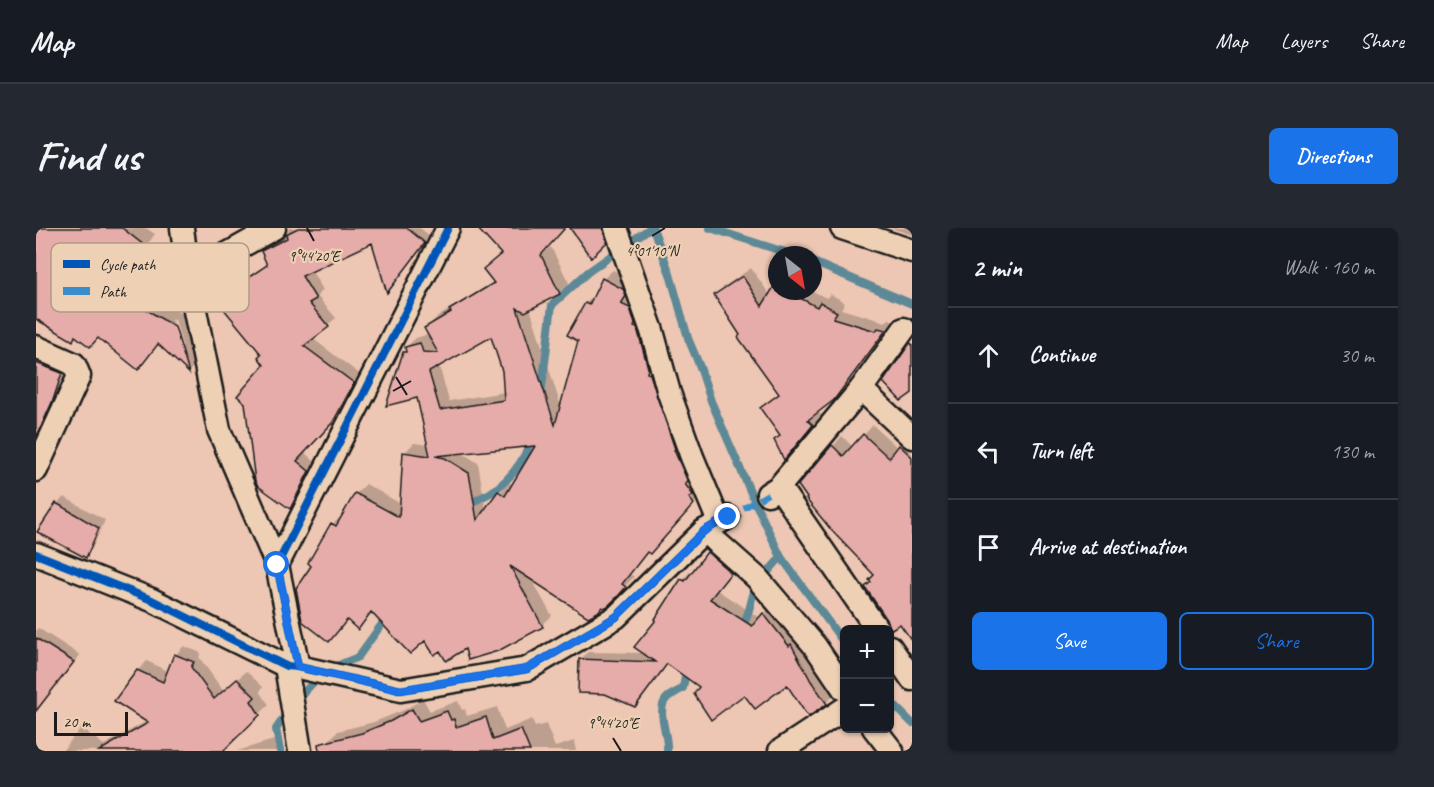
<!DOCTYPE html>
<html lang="en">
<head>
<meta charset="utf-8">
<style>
	:root { --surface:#171b24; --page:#242831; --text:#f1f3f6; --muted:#9ea1a6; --line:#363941; --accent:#1a73e8 }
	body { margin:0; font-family:Caveat,sans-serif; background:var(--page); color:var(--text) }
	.controls { position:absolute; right:18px; bottom:18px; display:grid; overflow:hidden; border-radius:9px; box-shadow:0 2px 4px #0004 }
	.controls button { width:54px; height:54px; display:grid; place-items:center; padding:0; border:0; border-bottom:2px solid var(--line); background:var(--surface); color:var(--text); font:30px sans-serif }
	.compass { position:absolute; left:732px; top:18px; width:54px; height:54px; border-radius:50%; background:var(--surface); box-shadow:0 2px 4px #0004; rotate:149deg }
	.scale { position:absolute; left:18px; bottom:15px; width:74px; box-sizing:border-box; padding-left:6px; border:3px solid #1c1c1c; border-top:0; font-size:16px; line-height:21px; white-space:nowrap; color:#1c1c1c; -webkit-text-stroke:4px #eed1b5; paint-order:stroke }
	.stop { position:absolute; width:18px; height:18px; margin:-14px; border:4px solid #1a73e8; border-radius:50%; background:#fff }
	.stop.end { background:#1a73e8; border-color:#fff; box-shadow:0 2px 6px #0008 }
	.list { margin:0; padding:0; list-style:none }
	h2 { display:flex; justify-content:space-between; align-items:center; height:78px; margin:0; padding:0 24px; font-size:26px }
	h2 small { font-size:20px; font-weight:400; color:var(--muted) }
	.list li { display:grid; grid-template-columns:39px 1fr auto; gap:18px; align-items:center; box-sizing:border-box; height:96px; padding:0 24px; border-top:2px solid var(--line) }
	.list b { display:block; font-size:22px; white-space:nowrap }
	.list em { font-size:20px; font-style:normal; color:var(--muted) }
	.actions { display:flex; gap:12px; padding:18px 24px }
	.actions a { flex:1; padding:14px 0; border:2px solid var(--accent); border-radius:9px; text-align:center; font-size:21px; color:var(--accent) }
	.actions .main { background:var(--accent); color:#fff }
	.icon { flex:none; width:33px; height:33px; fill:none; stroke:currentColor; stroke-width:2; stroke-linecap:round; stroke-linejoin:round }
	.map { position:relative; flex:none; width:876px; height:523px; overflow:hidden; border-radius:9px }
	header { display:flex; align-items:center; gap:36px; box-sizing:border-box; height:84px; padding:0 30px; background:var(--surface); border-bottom:2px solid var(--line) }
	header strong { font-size:28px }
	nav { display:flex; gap:33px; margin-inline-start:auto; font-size:21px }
	.intro { display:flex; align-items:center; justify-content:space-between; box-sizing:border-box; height:144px; padding:0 36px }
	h1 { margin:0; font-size:42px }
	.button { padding:15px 27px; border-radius:9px; background:var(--accent); color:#fff; font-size:21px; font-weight:700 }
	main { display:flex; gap:36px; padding:0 36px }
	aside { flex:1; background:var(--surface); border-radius:9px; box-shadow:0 2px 4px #0004 }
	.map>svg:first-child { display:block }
	.shadow { fill:#0003; fill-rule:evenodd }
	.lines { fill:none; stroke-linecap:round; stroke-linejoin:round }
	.stream { stroke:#5d8997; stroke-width:8 }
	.building { fill:#e6acaa; stroke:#1c1c1c; stroke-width:1.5; fill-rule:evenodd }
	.minor-casing { stroke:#1c1c1c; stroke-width:27 }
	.minor { stroke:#eed1b5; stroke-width:22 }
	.quiet { stroke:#388dca; stroke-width:6; stroke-dasharray:12 6; stroke-linecap:butt }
	.cycleway-casing { stroke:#eed1b5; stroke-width:11 }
	.cycleway { stroke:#0057b8; stroke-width:8 }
	.route { stroke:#1a73e8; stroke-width:8 }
	.ticks { fill:none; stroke:#1c1c1c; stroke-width:2 }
	.key { fill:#eed1b5; stroke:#af9b87; stroke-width:1.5 }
	.key-label { font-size:16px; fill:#1c1c1c }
	.ticks-label { font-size:15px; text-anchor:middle; fill:#1c1c1c; stroke:#eed1b5; stroke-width:4.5; stroke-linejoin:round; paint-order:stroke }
</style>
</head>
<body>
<header>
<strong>Map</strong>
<nav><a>Map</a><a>Layers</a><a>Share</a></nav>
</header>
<div class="intro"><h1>Find us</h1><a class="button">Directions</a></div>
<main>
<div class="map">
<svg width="876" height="523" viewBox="0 0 876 523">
	<rect width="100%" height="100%" fill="#edc7b3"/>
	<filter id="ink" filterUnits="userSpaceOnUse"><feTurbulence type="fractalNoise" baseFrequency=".0167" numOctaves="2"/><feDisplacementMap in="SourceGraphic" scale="12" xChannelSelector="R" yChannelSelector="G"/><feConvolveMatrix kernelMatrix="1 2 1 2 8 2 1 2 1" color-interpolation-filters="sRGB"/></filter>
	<g filter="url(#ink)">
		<g class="shadow">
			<path d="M0 0H110L119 6 108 21 113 25 101 41 116 52 107 62 150 88 163 133 153 143 123 116 102 140 62 109 40 107 37 111 0 93ZM139 91 147 120 143 115 136 92Z"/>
			<polygon points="253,0 334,0 275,42 287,62 281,68 300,90 276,110 325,147 304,184 268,224 280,235 262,271 254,279 227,126 189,67 198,58 232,35 228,22 237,14 251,7"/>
			<polygon points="357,0 384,0 394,8 357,57"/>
			<polygon points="541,0 580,0 580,2 556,28"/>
			<polygon points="855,0 876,0 876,7"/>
			<path d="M515 19 533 55 523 65 494 80 525 179 544 112 533 106 550 75 560 65 567 51 577 42 596 51 667 265 623 314 613 323 594 346 598 349 571 377 495 350 516 388 506 397 430 418 404 421 336 383 321 400 278 337 297 296 306 287 308 288 320 266 330 256 365 276 369 224 378 215 393 217 382 168 368 124 371 122 370 119 380 110 393 106 390 100 400 90 474 43 479 48ZM455 107 468 142 469 164 413 173 403 137ZM502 216 477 257 473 254 450 282 442 235 425 224Z"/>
			<polygon points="715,40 734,67 741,57 741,63 777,63 790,70 795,66 809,75 805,81 849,94 853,91 858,93 807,161 782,183 785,187 757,221 726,180 744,164 680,67 689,58"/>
			<polygon points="0,110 38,132 25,169 12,181 6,200 0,206"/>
			<polygon points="837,197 863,221 867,216 876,226 876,411 837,353 840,346 764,257 806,208 817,219"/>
			<polygon points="28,269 69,292 56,321 50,328 21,276"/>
			<polygon points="681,317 702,336 681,362 724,390 736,378 764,410 783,445 798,467 790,475 772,486 751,455 708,465 665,458 632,435 599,477 544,432 552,424 610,425 622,392 646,352 654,344 657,345"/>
			<polygon points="2,400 44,427 0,483 0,402"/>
			<polygon points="148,418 165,425 163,429 188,464 210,443 227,459 224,463 233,477 185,523 26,523 45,500 68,517 111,493 81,473 102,442 111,433 133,444 139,427"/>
			<polygon points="387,471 394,483 422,473 426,482 429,481 431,488 461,479 469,502 496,491 499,499 510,496 519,519 538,513 540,523 292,523 291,514 302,503 338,494 368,482"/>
			<polygon points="241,511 245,523 201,523"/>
		</g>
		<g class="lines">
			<g class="stream">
				<polyline points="617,0 634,46 652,110 664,139 675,173 717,270 745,329 808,415"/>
				<polyline points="674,0 758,27"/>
				<polyline points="777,34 876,76"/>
				<polyline points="505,167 516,77 552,44 614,0"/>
				<path d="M430 280C436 273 445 270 454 265 475 252 487 234 496 211"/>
				<polyline points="706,401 713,382 719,359 745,329"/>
				<polyline points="296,440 322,429 351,389"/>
				<polyline points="261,472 283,448"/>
				<polyline points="854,473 876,495"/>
				<polyline points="244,523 240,501 253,482"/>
				<path d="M631 523C633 507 619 481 631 470 635 466 642 464 647 460L649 449 654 442"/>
			</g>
		</g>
		<g class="building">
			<polygon points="0,0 86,0 109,18 98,32 103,36 91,52 106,63 98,74 139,99 153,145 122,116 102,142 62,110 54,119 39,108 37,113 0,91"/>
			<polygon points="262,0 371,0 389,15 351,65 336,15 266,48 280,71 273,75 293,99 268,118 318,155 297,194 261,233 273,243 254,281 222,258 219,253 209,175 201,168 228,137 222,129 225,126 187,80 188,66 231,37 225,23 251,10 250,6"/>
			<path d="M441 0H529L505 27 524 66 489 84 481 80 519 197 542 113 531 107 549 75 553 77 566 50 587 61 590 68 585 76 594 80 599 96 598 99 601 100 612 140 611 145 614 146 639 221 638 222 652 254 649 256 657 267 653 270 658 276 614 326 611 324 586 356 590 359 583 367 572 378 568 380 566 379 562 384 552 389 474 338 507 399 462 423 432 432 429 421 410 433 404 423 398 427 389 413 374 426 335 384 322 402 311 392 293 414 266 393 260 360 275 338 272 335 295 295 300 298 319 265 363 289 367 224 394 228 381 170 350 178 367 124H370L369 119 384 115 387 124 402 125 388 100 415 84 413 82 458 55 447 41 465 26ZM455 109 466 143 468 172 404 182 393 144ZM499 218 469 268 462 263 441 292 433 245 409 230 399 228Z"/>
			<polygon points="534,0 567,0 571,14 555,30"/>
			<polygon points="705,49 707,49 726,78 739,57 741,58 741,63 751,63 781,79 784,74 801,84 797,90 840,103 842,100 850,102 798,172 772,192 777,197 748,232 738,212 744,208 724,180 743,166 702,109 704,107 678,67"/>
			<polygon points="874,115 876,116 876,165 865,173 847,154"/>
			<polygon points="0,135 26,145 17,172 0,210"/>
			<polygon points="827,206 853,230 863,217 876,229 876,413 864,396 854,402 852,393 829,359 835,354 833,352 838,347 797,304 770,271 771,270 762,257 796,217 807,228"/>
			<polygon points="20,275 63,300 50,330 1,304"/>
			<polygon points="671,324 695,345 674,371 716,398 727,385 753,418 755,416 775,453 791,476 772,489 751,457 719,481 708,467 675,492 658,466 663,459 631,436 599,479 569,466 542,465 543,431 619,434 598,419 620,392 619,391 645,351 649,353"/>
			<polygon points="0,410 38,434 0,483"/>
			<polygon points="138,426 158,434 155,439 178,471 201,451 219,469 215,473 224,487 187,523 63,523 112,495 78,473 101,442 127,454"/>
			<polygon points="376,481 383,493 411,483 415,492 418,491 420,499 450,489 457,512 485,501 494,523 283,523 282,516 326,505 355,493"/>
		</g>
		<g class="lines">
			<defs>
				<g id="minor">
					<polyline points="146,0 152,48 183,202 241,337"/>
					<polyline points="580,0 616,103 633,165 656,229 683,294"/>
					<polyline points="806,0 876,23"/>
					<polyline points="152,48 238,0"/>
					<polyline points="0,119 38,136 43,148 0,242"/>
					<polyline points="825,161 876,209"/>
					<polyline points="743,259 841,401"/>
					<polyline points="732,266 743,259 825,161 868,101"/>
					<polyline points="668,303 721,350 779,418 808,461"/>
					<polyline points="0,326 116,372 250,438 262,439 365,462 491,441 580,389 668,303 692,289"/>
					<polyline points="854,419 876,451"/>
					<polyline points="250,438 264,523"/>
					<polyline points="262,439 241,337 412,0"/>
					<polyline points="838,500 856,523"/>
					<polyline points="744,523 808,481"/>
				</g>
			</defs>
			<use href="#minor" class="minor-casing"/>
			<use href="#minor" class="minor"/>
			<polyline class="quiet" points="692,289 732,266"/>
			<defs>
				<g id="cycleway">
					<polyline points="0,326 116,372 250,438 262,439 365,462 491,441 580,389 668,303 692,289"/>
					<polyline points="262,439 241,337 412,0"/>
				</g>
			</defs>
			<use href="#cycleway" class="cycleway-casing"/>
			<use href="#cycleway" class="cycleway"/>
		</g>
	</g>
	<g class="lines" filter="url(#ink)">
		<polyline class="route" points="241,337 262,439 364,462 491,441 580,389 668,303 692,289"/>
	</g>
	<path class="ticks" d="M271 0 278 13M616 8 629 0M360 149 371 167M357 163 375 153M577 510 585 523"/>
	<rect x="15" y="15" width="198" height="69" rx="9" class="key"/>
	<rect x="27" y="32" width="27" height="8" fill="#0057b8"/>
	<rect x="27" y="59" width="27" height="8" fill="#388dca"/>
	<g class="key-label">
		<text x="64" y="42">Cycle path</text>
		<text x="64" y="69">Path</text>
	</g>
	<g class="ticks-label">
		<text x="616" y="28">4°01'10"N</text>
		<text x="278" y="33">9°44'20"E</text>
		<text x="577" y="500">9°44'20"E</text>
	</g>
</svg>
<div class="controls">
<button>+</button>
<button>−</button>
</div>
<svg class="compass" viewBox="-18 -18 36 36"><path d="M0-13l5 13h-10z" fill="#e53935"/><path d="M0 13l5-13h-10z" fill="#9ea1a6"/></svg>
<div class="scale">20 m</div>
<div class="stop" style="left:241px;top:337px"></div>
<div class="stop end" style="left:692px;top:289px"></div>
</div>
<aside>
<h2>2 min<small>Walk · 160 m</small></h2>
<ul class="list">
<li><svg class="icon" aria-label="ahead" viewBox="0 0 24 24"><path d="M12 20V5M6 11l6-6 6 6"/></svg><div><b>Continue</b></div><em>30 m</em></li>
<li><svg class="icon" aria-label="left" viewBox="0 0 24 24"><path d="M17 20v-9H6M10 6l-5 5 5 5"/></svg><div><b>Turn left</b></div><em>130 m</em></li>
<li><svg class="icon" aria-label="arrive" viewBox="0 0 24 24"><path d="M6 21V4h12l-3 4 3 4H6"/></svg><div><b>Arrive at destination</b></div></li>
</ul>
<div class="actions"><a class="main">Save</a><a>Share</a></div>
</aside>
</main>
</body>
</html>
